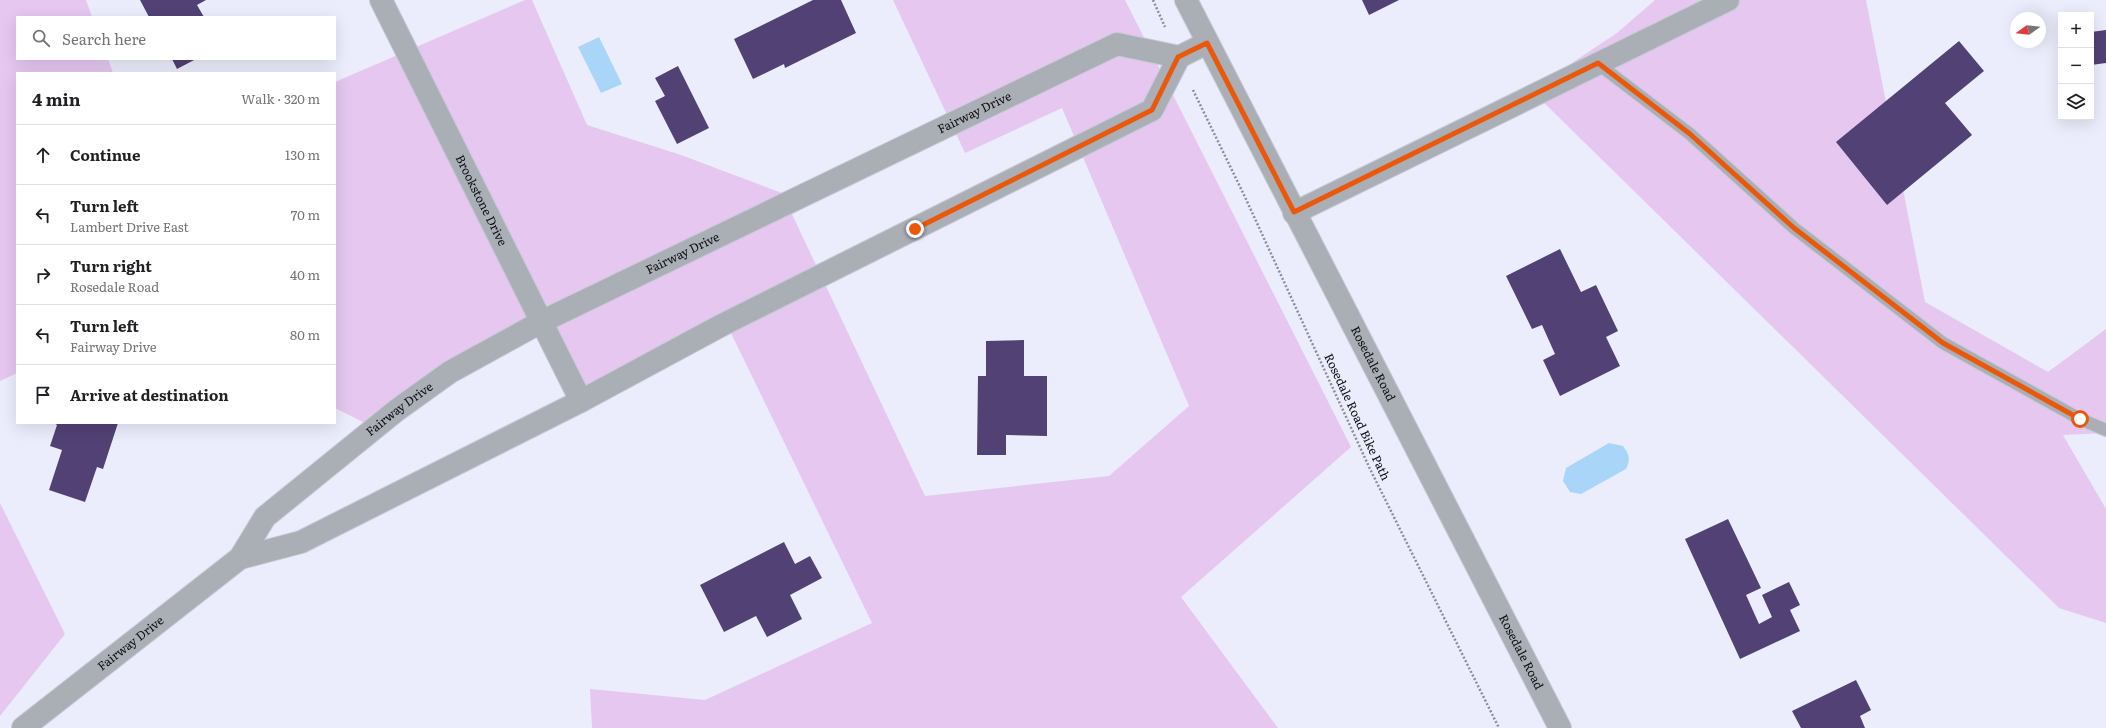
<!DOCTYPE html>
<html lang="en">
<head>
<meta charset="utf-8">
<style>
	:root { --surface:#fff; --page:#f2f2f2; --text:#202124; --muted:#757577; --line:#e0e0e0 }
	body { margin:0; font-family:Literata,serif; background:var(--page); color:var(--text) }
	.controls { position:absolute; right:12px; top:12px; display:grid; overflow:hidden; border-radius:0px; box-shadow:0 4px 16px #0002 }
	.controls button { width:36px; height:36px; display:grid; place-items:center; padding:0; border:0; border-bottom:1px solid var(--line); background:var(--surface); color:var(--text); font:20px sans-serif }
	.compass { position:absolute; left:2010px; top:12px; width:36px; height:36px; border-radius:50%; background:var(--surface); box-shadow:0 4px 16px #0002; rotate:255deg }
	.stop { position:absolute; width:12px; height:12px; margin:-9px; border:3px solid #ea580c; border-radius:50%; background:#fff }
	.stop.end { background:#ea580c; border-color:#fff; box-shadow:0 1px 4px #0008 }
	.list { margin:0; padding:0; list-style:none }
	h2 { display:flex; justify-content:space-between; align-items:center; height:52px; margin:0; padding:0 16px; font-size:17px }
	h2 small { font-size:13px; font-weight:400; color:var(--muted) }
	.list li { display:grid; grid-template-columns:26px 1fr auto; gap:12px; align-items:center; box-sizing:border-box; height:60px; padding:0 16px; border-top:1px solid var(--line) }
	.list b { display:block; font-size:15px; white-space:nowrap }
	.list p { margin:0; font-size:13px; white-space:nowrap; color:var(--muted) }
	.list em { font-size:13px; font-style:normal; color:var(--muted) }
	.icon { flex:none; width:22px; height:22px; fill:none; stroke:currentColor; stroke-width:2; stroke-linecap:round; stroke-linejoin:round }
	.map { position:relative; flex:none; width:2106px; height:728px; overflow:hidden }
	.search { position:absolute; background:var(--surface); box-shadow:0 4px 16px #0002; left:16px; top:16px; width:320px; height:44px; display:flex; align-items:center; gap:10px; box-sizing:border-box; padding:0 14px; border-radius:0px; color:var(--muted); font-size:15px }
	.panel { position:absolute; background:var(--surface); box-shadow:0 4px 16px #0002; left:16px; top:72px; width:320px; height:352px; border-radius:0px }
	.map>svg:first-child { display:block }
	.green { fill:#e5c7f0 }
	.water { fill:#a8d5f8 }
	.building { fill:#524175 }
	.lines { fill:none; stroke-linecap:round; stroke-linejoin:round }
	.service-casing { stroke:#c7c9d7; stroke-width:14 }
	.minor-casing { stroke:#c7c9d7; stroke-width:24 }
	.tertiary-casing { stroke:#c7c9d7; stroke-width:24 }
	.path { stroke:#8b8d98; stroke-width:2.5; stroke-dasharray:2 2; stroke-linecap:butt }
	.service { stroke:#aaaeb5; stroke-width:12 }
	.minor { stroke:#aaaeb5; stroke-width:22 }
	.tertiary { stroke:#aaaeb5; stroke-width:22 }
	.route { stroke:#ea580c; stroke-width:5 }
	.labels { text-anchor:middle; stroke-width:4; stroke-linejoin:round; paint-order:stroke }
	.street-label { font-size:12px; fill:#0d0e14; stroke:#ebedfc }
</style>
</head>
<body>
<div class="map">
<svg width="2106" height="728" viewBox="0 0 2106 728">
	<rect width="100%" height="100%" fill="#ebedfc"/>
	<g class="green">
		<polygon points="0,0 86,0 92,17 17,17 17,59 108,59 113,73 17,73 17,373 0,381"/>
		<polygon points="525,0 532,0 587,125 681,155 782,193 925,496 1109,476 1189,406 1062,108 965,153 893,0 1125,0 1351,447 1181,597 1278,728 592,728 590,689 705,700 872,623 730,331 571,404 528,318 367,424 335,408 335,82"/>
		<polygon points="1655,0 1866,0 1925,302 2048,372 2106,329 2106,433 2063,435 2106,509 2106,623 2059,608 1531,90 1617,33"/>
		<polygon points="0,503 65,634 0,716"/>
	</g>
	<g class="water">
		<polygon points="599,37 622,84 601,93 578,47"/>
		<path d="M1609 443 1623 446C1629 454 1631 459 1626 469L1581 494 1570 492 1563 481 1566 468Z"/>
	</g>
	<g class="building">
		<polygon points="140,0 206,0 197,5 204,17 149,17"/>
		<polygon points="813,0 841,0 856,33 785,68 784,64 753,79 734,39"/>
		<polygon points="1362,0 1399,0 1369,15"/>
		<polygon points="2106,30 2106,63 2091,65 2091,32"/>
		<polygon points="1959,41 1984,71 1945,103 1972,135 1887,205 1836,142"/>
		<polygon points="172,59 196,59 177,69"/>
		<polygon points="678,66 709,128 677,144 655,101 665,96 655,78"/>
		<polygon points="1560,249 1581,292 1596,285 1618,331 1606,337 1620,366 1560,396 1543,360 1555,354 1542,325 1532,329 1506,276"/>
		<polygon points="1024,340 1024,376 1047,376 1047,436 1006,435 1006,455 977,455 978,376 986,376 986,341"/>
		<polygon points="54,423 118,423 103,469 97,467 85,502 49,490 62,450 50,446 57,425"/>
		<polygon points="1728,519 1761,588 1746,595 1759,624 1772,617 1762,595 1789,582 1800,605 1790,610 1800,631 1740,659 1685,539"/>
		<polygon points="784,542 795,564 810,556 822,578 790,595 802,619 767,637 756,616 724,632 700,585"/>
		<polygon points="1856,680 1871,710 1860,716 1865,728 1801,728 1792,711"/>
	</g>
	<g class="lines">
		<defs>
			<polyline id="service" points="1597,63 1690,134 1794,228 1943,343 2080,419 2106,430"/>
			<g id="minor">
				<path id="s1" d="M381 0 581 401"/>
				<polyline points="1294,213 1728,0"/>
				<polyline points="240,558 301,542 581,401 722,325 1152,110 1179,57"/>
				<path id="s2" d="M23 728 240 558 265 517 397 410 450 372 541 322 1117 44 1179 57 1207 43"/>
			</g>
			<g id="tertiary">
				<path id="s3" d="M1186 0 1560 728"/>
			</g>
		</defs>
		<use href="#service" class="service-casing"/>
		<use href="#minor" class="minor-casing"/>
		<use href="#tertiary" class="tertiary-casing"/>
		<g class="path">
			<polyline points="1153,0 1165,27"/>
			<polyline points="1193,90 1245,197 1370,469 1499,728"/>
		</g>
		<use href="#service" class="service"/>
		<use href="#minor" class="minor"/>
		<use href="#tertiary" class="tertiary"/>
	</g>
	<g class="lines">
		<polyline class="route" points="915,229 1152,110 1178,57 1207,43 1294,212 1598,63 1690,134 1794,228 1943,343 2080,419"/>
	</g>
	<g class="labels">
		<g class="street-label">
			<text dy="4" stroke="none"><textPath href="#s2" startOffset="1144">Fairway Drive</textPath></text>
			<text dy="4" stroke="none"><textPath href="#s1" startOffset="224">Brookstone Drive</textPath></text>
			<text dy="4" stroke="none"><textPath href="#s2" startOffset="820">Fairway Drive</textPath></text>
			<text dy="4" stroke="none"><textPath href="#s3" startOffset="409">Rosedale Road</textPath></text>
			<text dy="4" stroke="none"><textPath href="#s2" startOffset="496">Fairway Drive</textPath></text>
			<text transform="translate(1357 417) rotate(65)" y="4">Rosedale Road Bike Path</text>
			<text dy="4" stroke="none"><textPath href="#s2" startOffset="137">Fairway Drive</textPath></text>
			<text dy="4" stroke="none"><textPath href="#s3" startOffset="733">Rosedale Road</textPath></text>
		</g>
	</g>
</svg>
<div class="controls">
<button>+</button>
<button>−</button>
<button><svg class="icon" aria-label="layers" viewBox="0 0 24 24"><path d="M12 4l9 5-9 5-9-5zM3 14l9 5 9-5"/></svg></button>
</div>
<svg class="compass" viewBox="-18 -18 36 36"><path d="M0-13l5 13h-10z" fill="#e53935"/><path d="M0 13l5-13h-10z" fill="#757577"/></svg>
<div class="stop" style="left:2080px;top:419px"></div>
<div class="stop end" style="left:915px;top:229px"></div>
<div class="search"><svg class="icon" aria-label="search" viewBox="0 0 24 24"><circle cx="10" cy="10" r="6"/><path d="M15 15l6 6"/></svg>Search here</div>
<section class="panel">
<h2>4 min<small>Walk · 320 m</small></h2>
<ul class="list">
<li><svg class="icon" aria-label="ahead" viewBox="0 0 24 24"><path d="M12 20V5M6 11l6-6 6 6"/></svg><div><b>Continue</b></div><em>130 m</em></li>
<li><svg class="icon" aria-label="left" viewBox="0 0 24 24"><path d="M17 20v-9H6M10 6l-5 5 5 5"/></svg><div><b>Turn left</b><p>Lambert Drive East</p></div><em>70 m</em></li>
<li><svg class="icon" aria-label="right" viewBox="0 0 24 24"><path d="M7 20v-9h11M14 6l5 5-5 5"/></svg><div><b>Turn right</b><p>Rosedale Road</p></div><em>40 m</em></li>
<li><svg class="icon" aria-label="left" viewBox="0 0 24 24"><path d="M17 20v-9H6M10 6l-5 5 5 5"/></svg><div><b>Turn left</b><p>Fairway Drive</p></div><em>80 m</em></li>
<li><svg class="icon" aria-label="arrive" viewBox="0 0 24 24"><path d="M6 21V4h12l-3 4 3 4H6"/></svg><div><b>Arrive at destination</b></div></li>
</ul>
</section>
</div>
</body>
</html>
